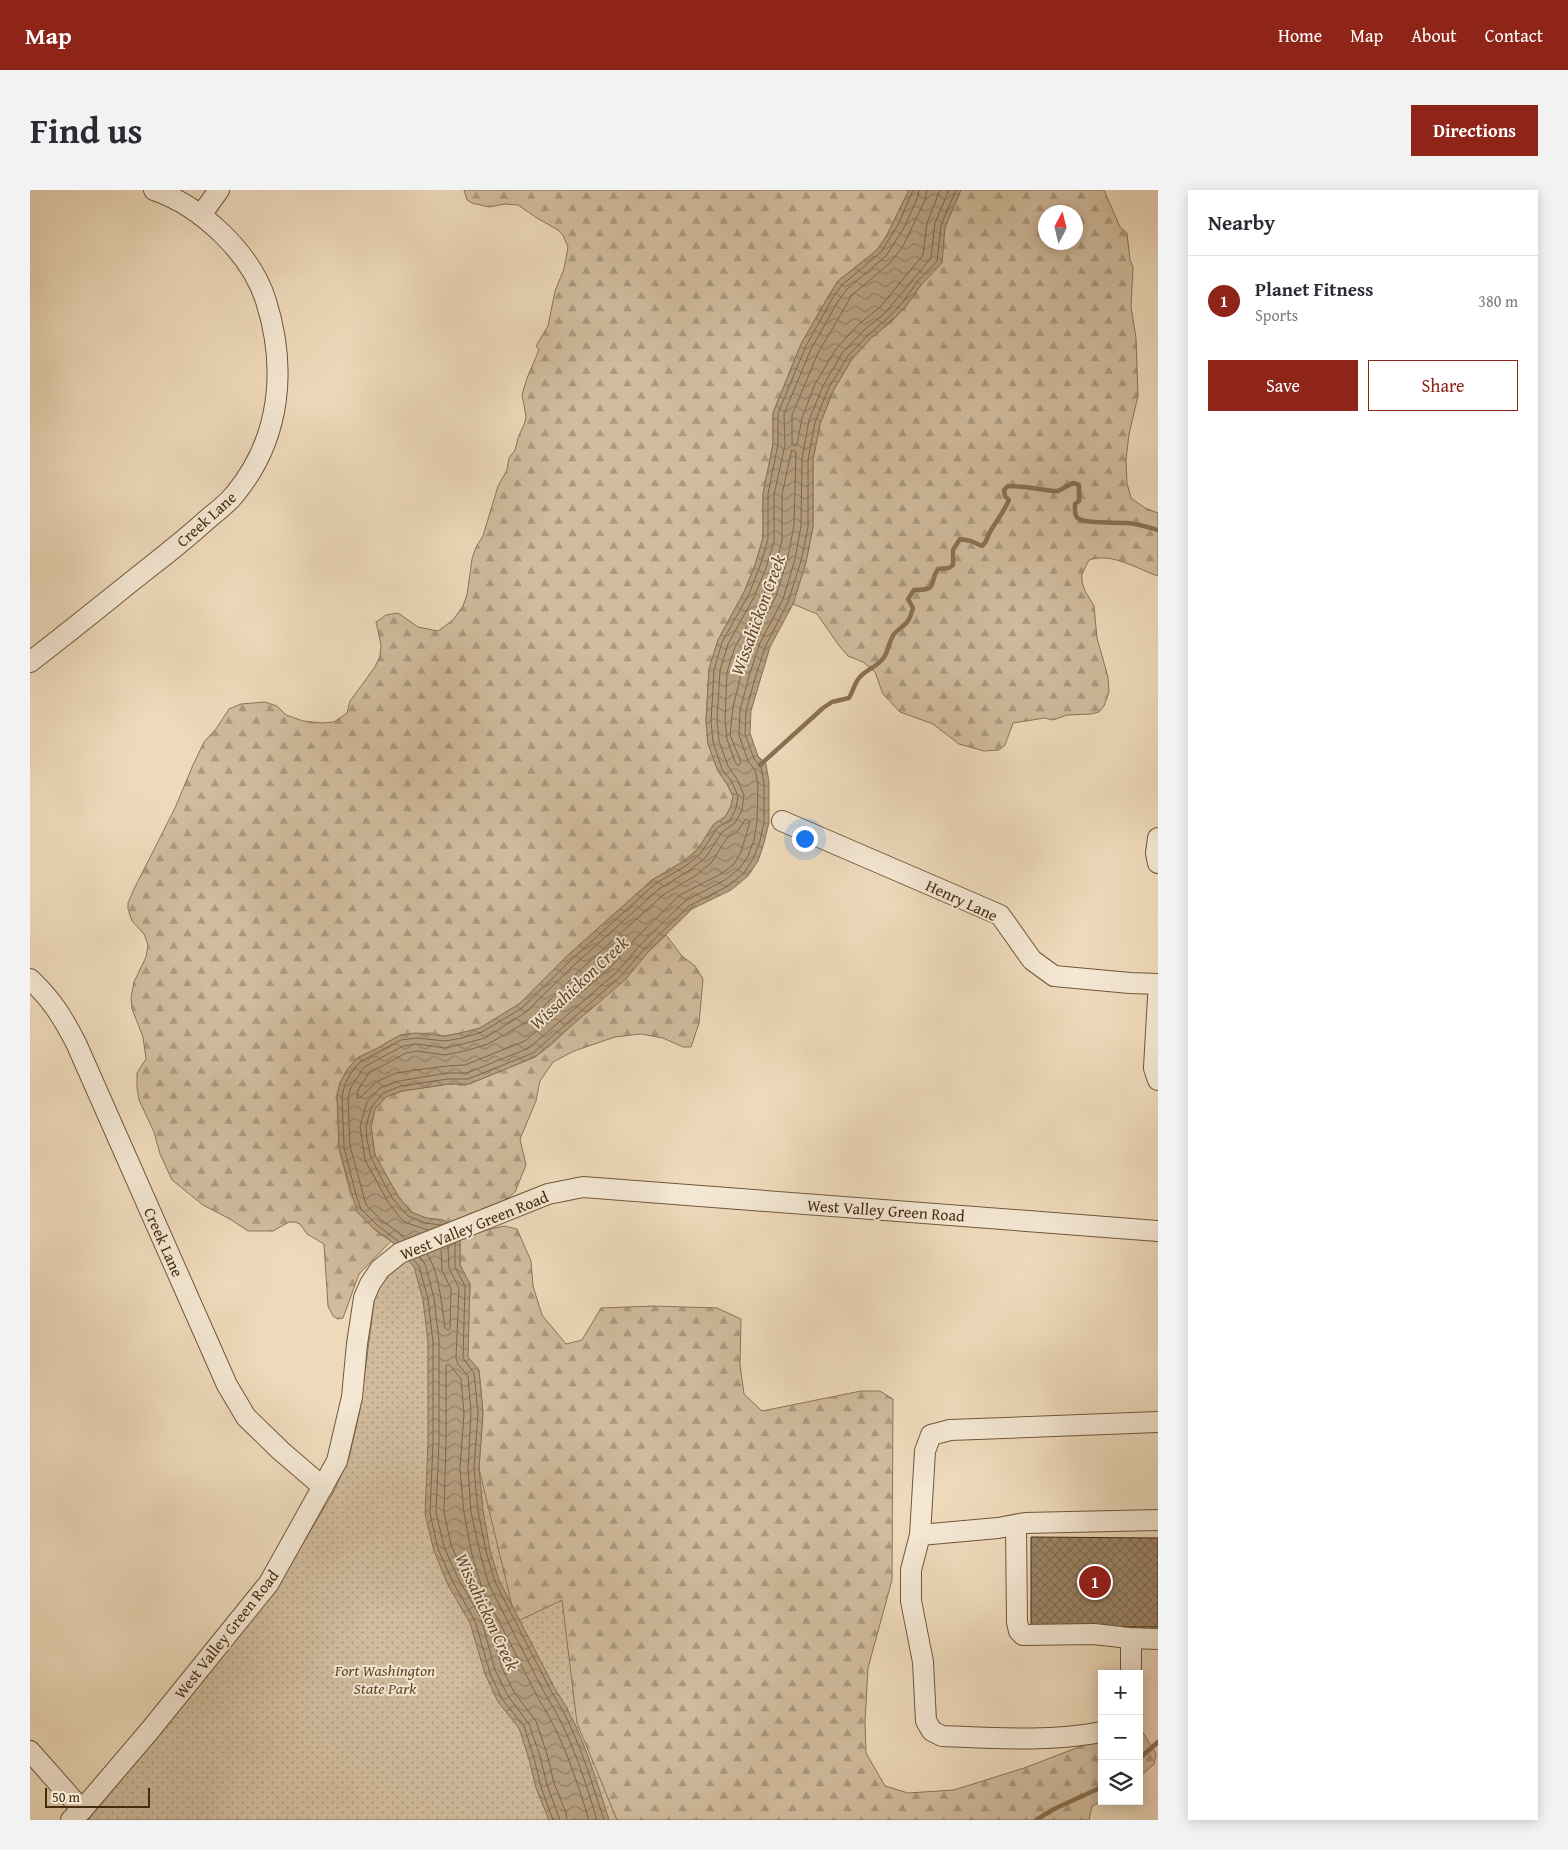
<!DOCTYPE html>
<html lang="en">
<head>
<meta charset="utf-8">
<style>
	:root { --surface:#fff; --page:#f2f2f3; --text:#2b2b33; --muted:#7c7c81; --line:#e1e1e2; --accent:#8f2418 }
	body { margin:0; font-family:"Gentium Book Plus",serif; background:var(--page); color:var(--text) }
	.controls { position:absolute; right:15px; bottom:15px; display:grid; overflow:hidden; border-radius:0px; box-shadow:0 2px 12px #0003 }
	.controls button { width:45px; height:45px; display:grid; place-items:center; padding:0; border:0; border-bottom:1px solid var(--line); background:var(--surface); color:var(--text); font:25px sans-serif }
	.compass { position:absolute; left:1008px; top:15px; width:45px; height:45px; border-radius:50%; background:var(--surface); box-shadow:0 2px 12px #0003; rotate:7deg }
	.scale { position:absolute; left:15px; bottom:12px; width:105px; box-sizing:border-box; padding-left:5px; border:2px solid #462c0f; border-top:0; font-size:14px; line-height:18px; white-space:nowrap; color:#462c0f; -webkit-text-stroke:4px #f4e7d3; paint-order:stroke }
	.you { position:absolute; left:774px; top:648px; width:18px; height:18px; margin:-12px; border:4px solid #fff; border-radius:50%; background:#1a73e8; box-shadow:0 0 0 8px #1a73e833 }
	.badge { display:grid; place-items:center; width:32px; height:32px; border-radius:50%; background:var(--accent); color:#fff; font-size:16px; font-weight:700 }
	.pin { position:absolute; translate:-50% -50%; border:2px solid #fff; box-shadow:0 1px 5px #0006 }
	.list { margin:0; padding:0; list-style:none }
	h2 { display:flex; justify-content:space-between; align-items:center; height:65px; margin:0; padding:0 20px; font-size:21px }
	h2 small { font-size:16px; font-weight:400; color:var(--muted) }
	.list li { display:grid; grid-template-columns:32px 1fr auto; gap:15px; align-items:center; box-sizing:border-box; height:90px; padding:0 20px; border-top:1px solid var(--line) }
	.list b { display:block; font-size:19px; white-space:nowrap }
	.list p { margin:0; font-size:16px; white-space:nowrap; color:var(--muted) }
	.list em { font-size:16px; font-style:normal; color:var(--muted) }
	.actions { display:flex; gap:10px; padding:15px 20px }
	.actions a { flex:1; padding:11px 0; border:1px solid var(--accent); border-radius:0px; text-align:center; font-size:18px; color:var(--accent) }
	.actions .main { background:var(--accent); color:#fff }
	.icon { flex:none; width:28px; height:28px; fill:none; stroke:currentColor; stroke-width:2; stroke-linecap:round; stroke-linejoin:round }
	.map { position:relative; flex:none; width:1128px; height:1630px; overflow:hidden; border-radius:0px }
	header { display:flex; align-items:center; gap:30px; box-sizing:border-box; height:70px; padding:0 25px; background:var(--accent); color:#fff }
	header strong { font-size:24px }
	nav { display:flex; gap:28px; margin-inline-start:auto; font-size:18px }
	.intro { display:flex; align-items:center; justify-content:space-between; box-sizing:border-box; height:120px; padding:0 30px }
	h1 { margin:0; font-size:35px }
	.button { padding:12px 22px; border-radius:0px; background:var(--accent); color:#fff; font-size:18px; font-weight:700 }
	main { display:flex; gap:30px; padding:0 30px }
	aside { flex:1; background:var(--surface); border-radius:0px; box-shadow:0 2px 12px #0003 }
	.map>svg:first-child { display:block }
	.forest { fill:url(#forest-firs); stroke:#8c7456; fill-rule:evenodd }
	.park { fill:url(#park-dots); stroke:#8c7456 }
	.water { fill:url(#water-waves); stroke:#897153 }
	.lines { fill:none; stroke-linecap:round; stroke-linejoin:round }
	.shore { stroke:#7e6648; stroke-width:1 }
	.stream { stroke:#897153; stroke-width:4.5 }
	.building { fill:url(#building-cross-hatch); stroke:#462c0f; filter:url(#shadow) }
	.minor-casing { stroke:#70583a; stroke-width:22 }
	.minor { stroke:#f4e7d3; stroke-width:20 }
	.labels { text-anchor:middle; stroke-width:4; stroke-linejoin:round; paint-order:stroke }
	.street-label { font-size:16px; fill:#462c0f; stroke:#f4e7d3 }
	.park-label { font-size:16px; font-style:italic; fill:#62492c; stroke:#f4e7d3 }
	.water-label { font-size:18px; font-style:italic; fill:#62492c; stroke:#f4e7d3 }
</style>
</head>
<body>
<header>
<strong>Map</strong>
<nav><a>Home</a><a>Map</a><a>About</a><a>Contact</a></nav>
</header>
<div class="intro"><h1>Find us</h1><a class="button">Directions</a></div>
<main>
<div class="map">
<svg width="1128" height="1630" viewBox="0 0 1128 1630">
	<defs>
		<pattern id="forest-firs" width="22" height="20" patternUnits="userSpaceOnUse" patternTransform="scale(1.25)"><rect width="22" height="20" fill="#d1bc9e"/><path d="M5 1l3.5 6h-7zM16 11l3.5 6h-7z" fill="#ab997f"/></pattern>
		<pattern id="park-dots" width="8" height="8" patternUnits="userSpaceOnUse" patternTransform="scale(1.25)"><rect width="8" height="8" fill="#d1bc9e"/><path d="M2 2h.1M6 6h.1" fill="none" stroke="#ab997f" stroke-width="1.8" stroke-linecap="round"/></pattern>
		<pattern id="water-waves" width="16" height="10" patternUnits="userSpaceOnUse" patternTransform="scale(1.25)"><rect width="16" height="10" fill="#b59f81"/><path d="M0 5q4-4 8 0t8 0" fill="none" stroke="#958268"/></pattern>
		<pattern id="building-cross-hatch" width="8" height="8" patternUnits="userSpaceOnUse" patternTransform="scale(1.25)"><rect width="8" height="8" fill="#9d8668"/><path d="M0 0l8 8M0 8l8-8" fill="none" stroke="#826e54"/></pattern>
		<filter id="shadow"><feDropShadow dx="5" dy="3" stdDeviation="1" flood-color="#0004"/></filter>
	</defs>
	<rect width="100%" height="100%" fill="#eedabb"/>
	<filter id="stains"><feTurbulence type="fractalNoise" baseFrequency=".004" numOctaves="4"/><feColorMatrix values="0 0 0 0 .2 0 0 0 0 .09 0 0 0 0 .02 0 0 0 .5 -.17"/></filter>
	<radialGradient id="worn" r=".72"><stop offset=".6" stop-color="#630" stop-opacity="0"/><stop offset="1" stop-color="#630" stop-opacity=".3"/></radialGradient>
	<g class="forest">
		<polygon points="434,0 879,0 857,45 847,60 808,91 798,107 771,154 743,223 743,254 733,304 733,348 725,375 714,402 688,450 679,479 676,531 678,554 688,581 697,594 703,606 701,616 695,627 684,634 668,659 654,671 622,690 536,767 489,814 450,838 431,843 414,846 401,843 370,845 346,859 327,868 317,880 310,893 307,905 309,958 321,1006 344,1039 361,1051 329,1084 313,1128 308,1129 303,1126 298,1116 294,1054 277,1044 270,1034 265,1032 259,1032 243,1041 218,1041 200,1029 173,1015 142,990 130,964 124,942 109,910 107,898 107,883 116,869 113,847 102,819 101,808 104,792 116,767 118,755 114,744 102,731 98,719 98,713 104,699 145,618 163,575 174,552 186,539 199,519 211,514 235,512 247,516 256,525 273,531 292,533 304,532 317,523 320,511 345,477 350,466 351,455 346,432 356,425 368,423 388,437 408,441 423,430 433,416 437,405 442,369 446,357 453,346 468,296 477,280 479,268 485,260 488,248 495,232 496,226 492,205 497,188 509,160 506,156 518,136 525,101 534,79 538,57 533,45 528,40 507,28 488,15 475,14 459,17 442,13 437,10"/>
		<path d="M931 0H1074L1090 37 1097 43 1100 70 1103 77 1101 117 1106 148 1108 206 1099 244 1096 270 1097 293 1101 308 1115 318 1128 323V386C1107 379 1082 362 1059 370L1052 384V392L1055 401 1064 416 1067 448 1078 487 1079 502 1074 516 1069 522 1061 524 1037 525 1023 530 1015 528 983 533 975 555 969 560 954 561 929 554 903 534 870 522 853 504 845 482 833 472 818 466 810 457 787 424 763 414 776 372 783 337V270L790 234 803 201 822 169 841 148 862 131 876 116 891 95 913 52 915 37ZM1016 22H1046V52H1016Z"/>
		<polygon points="636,745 652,766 665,776 673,789 669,833 661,857 653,857 633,848 611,844 585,847 544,861 523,872 510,891 506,911 490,949 496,975 485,1002 466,1017 445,1027 453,1041 474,1036 487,1039 501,1071 503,1096 512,1125 536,1154 552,1150 571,1118 624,1116 687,1118 711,1129 710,1175 714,1204 732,1221 831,1201 850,1201 863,1209 862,1390 838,1478 835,1532 836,1563 855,1596 878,1603 924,1600 994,1578 1049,1557 1072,1546 1072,1611 1062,1616 1059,1630 579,1630 506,1464 469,1390 453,1320 449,1278 453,1223 449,1180 437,1167 440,1095 430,1075 430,1045 413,1030 396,1028 381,1022 368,1006 345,965 341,937 345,919 356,907 372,901 419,894 439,894 505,867 522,854"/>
		<polygon points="1109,1536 1126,1564 1124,1574 1109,1587"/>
	</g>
	<polygon class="park" points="397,1063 486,1432 532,1410 547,1533 587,1630 58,1630 230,1420 258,1379 304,1301 319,1268 330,1220 348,1082"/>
	<path class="water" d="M879 0H931L915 37 912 73 891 95 876 116 862 131 841 148 822 169 803 201 790 234 783 270V337L776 372 763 414 740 457 721 521 720 543 728 566 736 574 739 592V632L734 653 728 671 718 686 701 700 662 719 619 761 595 790 505 867 439 894H419L372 901 356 907 345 919 341 937 345 965 368 1006 381 1022 396 1028 413 1030 425 1036 430 1045V1075L440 1094 438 1167 449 1180 453 1223 449 1278 453 1320 460 1360 469 1390 525 1499C550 1534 566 1589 579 1630H519L506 1598 499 1569 489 1538 468 1512 455 1484 440 1433 418 1395 404 1361 395 1324 398 1252V1152L393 1110 384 1077 361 1051 344 1039 327 1022 309 958 307 905 310 893 317 880 327 868 346 859 370 845 386 843 414 846 431 843 450 838 489 814 536 767 622 690 654 671 668 659 684 634 695 627 701 616 703 606 697 594 688 581 678 554 676 531 679 479 688 450 714 402 725 375 733 348V304L743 254V223L771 154 798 107 808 91 847 60 857 45Z"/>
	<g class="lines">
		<g class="shore">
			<polyline points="897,0 895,10 873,56 860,73 822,105 788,163 762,225 762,254 764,256 767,255 772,228 785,194 806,159 828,135 850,117 893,65 897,33 910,0"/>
			<polygon points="762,260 766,262 764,335 758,367 746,406 723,450 712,481 703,517 700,545 711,572 708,576 705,572 697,549 695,530 697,482 705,457 731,411 744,380 752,351 752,305"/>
			<polygon points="718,630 720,632 711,662 704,674 691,684 650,705 605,749 581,777 495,851 435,875 416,876 366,883 346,892 330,908 327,908 328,900 339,883 376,863 387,861 415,865 435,861 458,854 500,830 549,781 633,705 665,686 681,673 697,648 707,642 715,630"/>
			<polyline points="411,1035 395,1033 378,1026 363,1009 351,988 341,967 337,950 336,936 342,916 353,903 371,896 418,889 438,889 503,863 591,786 615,758 659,716 698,696 714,683 723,669 730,651 734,632 734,592 731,577 724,569 715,544 716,521 726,485 736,455 758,412 771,371 778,337 778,270 785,232 798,199 818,166 838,145 859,127 873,112 887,92 907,71 911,35 926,0"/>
			<polyline points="398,1040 377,1033 372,1030 358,1012 335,970 330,936 337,912 350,898 369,891 417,883 437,883 499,858 587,782 611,754 655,711 695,690 709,679 718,666 724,650 727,631 728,593 725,580 718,571 709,545 710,520 720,483 730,453 753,409 765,369 771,336 772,269 779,230 793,196 813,162 834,140 855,123 901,68 905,33 919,0"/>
			<polyline points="375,1049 368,1042 351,1030 336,1015 320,956 318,907 321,897 334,877 373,856 387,854 415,858 433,854 455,848 495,823 544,775 629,699 660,680 676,667 692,642 705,633 712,620 714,605 707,589 698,576 689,551 687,530 690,481 698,454 724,407 736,378 744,351 744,305 755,255 754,224 781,159 807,113 817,99 856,66 875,36 888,6 889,0"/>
			<polyline points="368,1051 347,1035 331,1019 326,1005 314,957 312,906 315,894 321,883 330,872 371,850 387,848 415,851 432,848 452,842 492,818 540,771 625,694 657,675 671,663 687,638 700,630 706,618 708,606 702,592 692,579 683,552 681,531 684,480 692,452 719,404 730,376 738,349 738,304 748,254 748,223 776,156 802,109 812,95 851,62 869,33 883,0"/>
			<path d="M425 1053V1077L435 1096 433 1168 444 1183 448 1223 444 1278 448 1321 456 1361 465 1392 521 1501C546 1538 560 1587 574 1630"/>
			<path d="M418 1056 419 1078 429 1098 426 1168 428 1174 438 1186 441 1223 438 1278 441 1322 450 1363 459 1395 515 1504C540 1542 554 1587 567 1630"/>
			<path d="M397 1064C409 1080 412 1118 415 1138L418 1140 420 1138 421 1099 412 1080 411 1059"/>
			<polyline points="390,1067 395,1074 404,1108 409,1151 409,1252 406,1322 414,1357 429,1390 451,1428 465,1480 478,1506 499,1534 510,1566 517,1595 530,1630"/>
			<polyline points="384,1070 389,1076 398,1109 403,1152 403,1252 400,1323 408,1359 423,1392 445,1431 460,1483 472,1509 494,1536 504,1568 511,1597 523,1630"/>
			<path d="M537 1630 536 1623 524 1593 517 1564 506 1531 484 1502 472 1478 457 1425 435 1386 421 1355 414 1322 416 1252V1176L418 1174 420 1175 431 1189 434 1223 430 1279 434 1323 442 1365 452 1398 508 1508C532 1545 546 1588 559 1630"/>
		</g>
		<g class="stream">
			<path d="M730 575 793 518 802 512 819 508C823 501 825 492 830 487 837 479 849 476 854 467 859 461 859 449 865 443 876 432 878 436 883 418L878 409 884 400C910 400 898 393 908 379L919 378 923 375V360L930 349 941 351 952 356C957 352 957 347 960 342 966 331 974 322 979 310L975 306 974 300 978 296 995 297 1023 301H1028L1043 293 1049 295V311L1045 314C1045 320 1044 326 1049 329 1058 334 1085 332 1097 333 1107 334 1118 337 1128 340"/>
			<polyline points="1109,1569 1128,1552"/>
			<polyline points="1006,1630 1024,1619 1072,1597"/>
		</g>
	</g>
	<polygon class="building" points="1001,1347 1128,1348 1128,1437 1001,1436"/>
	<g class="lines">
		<defs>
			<g id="minor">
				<polyline points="171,25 189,0"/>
				<path d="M0 472C39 442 77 411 116 380 138 363 159 346 180 327 189 320 198 313 205 304 251 248 257 178 236 111 221 63 171 16 124 0"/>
				<polyline points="752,631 970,725 1002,770 1024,786 1100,793 1128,794"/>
				<polyline points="1128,648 1126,663 1128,673"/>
				<path d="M0 789C22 810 32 826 46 853L197 1195 216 1227 251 1261 293 1297"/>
				<polyline points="1128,807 1124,878 1128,890"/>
				<polyline points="1128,1232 920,1240 901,1245 895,1261 890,1345 968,1338 995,1333 1128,1330"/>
				<polyline points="986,1335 987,1432 989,1441 993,1445 1064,1444 1099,1448 1128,1449"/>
				<path d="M890 1345 881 1380V1411L893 1472 896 1531 902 1541 912 1546C965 1548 1019 1552 1072 1542"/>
				<polyline points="1101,1484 1101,1449"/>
				<polyline points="0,1561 52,1620"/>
				<polyline points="41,1630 52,1620 121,1539 239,1393 307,1271 322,1207 327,1154 334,1108 340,1094 350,1079 370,1063 518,1004 553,997 1128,1041"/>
			</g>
		</defs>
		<use href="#minor" class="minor-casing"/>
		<use href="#minor" class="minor"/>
	</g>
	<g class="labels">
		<g class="street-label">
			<text transform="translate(176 329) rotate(-42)" y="6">Creek Lane</text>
			<text transform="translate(932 710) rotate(25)" y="6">Henry Lane</text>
			<text transform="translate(856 1020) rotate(4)" y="6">West Valley Green Road</text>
			<text transform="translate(444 1035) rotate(-22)" y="6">West Valley Green Road</text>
			<text transform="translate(134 1052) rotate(66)" y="6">Creek Lane</text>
			<text transform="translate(196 1444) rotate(-52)" y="6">West Valley Green Road</text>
		</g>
		<g class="park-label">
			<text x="355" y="1486">Fort Washington<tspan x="355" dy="18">State Park</tspan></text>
		</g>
		<g class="water-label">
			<text transform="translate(728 425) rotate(-70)" y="6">Wissahickon Creek</text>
			<text transform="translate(549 793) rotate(-43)" y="6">Wissahickon Creek</text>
			<text transform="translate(457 1422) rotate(65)" y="6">Wissahickon Creek</text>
		</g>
	</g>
	<rect width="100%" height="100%" filter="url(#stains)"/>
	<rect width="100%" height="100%" fill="url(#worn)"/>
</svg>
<div class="controls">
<button>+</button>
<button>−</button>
<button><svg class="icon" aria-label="layers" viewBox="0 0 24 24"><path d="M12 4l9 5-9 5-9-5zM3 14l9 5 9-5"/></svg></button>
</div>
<svg class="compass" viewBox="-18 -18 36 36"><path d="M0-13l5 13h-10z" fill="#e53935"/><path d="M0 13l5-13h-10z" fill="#7c7c81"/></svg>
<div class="scale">50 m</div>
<div class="you"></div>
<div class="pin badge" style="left:1065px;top:1392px">1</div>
</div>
<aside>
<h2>Nearby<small></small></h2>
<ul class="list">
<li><span class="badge">1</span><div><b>Planet Fitness</b><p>Sports</p></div><em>380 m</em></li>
</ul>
<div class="actions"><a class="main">Save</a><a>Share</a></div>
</aside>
</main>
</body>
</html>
